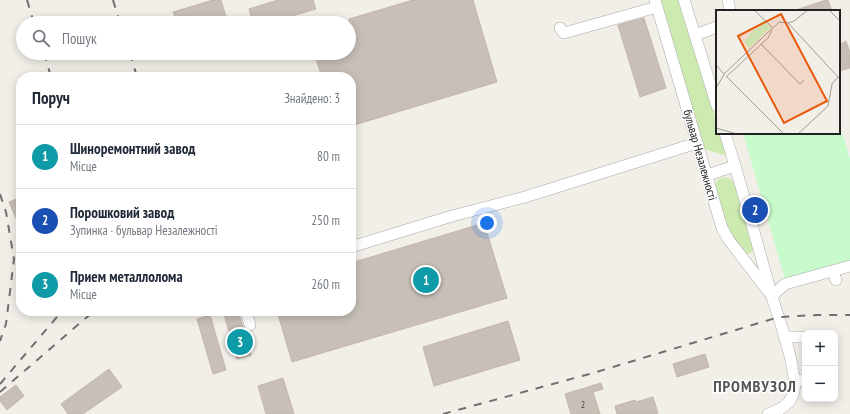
<!DOCTYPE html>
<html lang="uk">
<head>
<meta charset="utf-8">
<style>
	:root { --surface:#fff; --page:#f2f2f3; --text:#1f2937; --muted:#747a83; --line:#e0e1e3; --accent:#d40000 }
	body { margin:0; font-family:"PT Sans Narrow",sans-serif; background:var(--page); color:var(--text) }
	.controls { position:absolute; right:12px; bottom:12px; display:grid; overflow:hidden; border-radius:8px; box-shadow:0 2px 10px #0003 }
	.controls button { width:36px; height:36px; display:grid; place-items:center; padding:0; border:0; border-bottom:1px solid var(--line); background:var(--surface); color:var(--text); font:20px sans-serif }
	.you { position:absolute; left:487px; top:223px; width:14px; height:14px; margin:-10px; border:3px solid #fff; border-radius:50%; background:#1a73e8; box-shadow:0 0 0 6px #1a73e833 }
	.badge { display:grid; place-items:center; width:26px; height:26px; border-radius:50%; background:var(--accent); color:#fff; font-size:13px; font-weight:700 }
	.pin { position:absolute; translate:-50% -50%; border:2px solid #fff; box-shadow:0 1px 4px #0006 }
	.list { margin:0; padding:0; list-style:none }
	h2 { display:flex; justify-content:space-between; align-items:center; height:52px; margin:0; padding:0 16px; font-size:17px }
	h2 small { font-size:13px; font-weight:400; color:var(--muted) }
	.list li { display:grid; grid-template-columns:26px 1fr auto; gap:12px; align-items:center; box-sizing:border-box; height:64px; padding:0 16px; border-top:1px solid var(--line) }
	.list b { display:block; font-size:15px; white-space:nowrap }
	.list p { margin:0; font-size:13px; white-space:nowrap; color:var(--muted) }
	.list em { font-size:13px; font-style:normal; color:var(--muted) }
	.icon { flex:none; width:22px; height:22px; fill:none; stroke:currentColor; stroke-width:2; stroke-linecap:round; stroke-linejoin:round }
	.map { position:relative; flex:none; width:850px; height:414px; overflow:hidden }
	.search { position:absolute; background:var(--surface); box-shadow:0 2px 10px #0003; left:16px; top:16px; width:340px; height:44px; display:flex; align-items:center; gap:10px; box-sizing:border-box; padding:0 14px; border-radius:22px; color:var(--muted); font-size:15px }
	.panel { position:absolute; background:var(--surface); box-shadow:0 2px 10px #0003; left:16px; top:72px; width:340px; height:244px; border-radius:16px }
	.map>svg:first-child { display:block }
	.grass { fill:#cdebb0 }
	.park { fill:#c8facc }
	.building { fill:#c7bfb8; stroke:#c4b6ab }
	.lines { fill:none; stroke-linecap:round; stroke-linejoin:round }
	.minor-casing { stroke:#a9a9a9; stroke-width:12 }
	.minor { stroke:#fff; stroke-width:11 }
	.rail { stroke:#707070; stroke-width:2; stroke-dasharray:8 8; stroke-linecap:butt }
	.labels { text-anchor:middle; stroke-width:3; stroke-linejoin:round; paint-order:stroke }
	.number-label { font-size:10px; fill:#4b4948 }
	.street-label { font-size:12px; fill:#222; stroke:#fff }
	.district-label { font-size:16px; font-weight:bold; letter-spacing:1px; fill:#555; stroke:#fff }
	.inset-road { fill:none; stroke:#9f9d99; stroke-width:1 }
	.view { fill:#e8590c; fill-opacity:0.15; stroke:#e8590c; stroke-width:2 }
	.inset-edge { fill:none; stroke:#222; stroke-width:2 }
</style>
</head>
<body>
<div class="map">
<svg width="850" height="414" viewBox="0 0 850 414">
	<rect width="100%" height="100%" fill="#f2efe9"/>
	<g class="grass">
		<polygon points="660,0 680,0 717,123 717,133 720,133 727,156 704,149"/>
		<polygon points="725,177 731,179 735,185 754,248 753,251 749,254 746,253 741,247 727,230 715,185 718,179"/>
	</g>
	<polygon class="park" points="839,129 844,138 850,159 850,265 786,283 743,133 839,133"/>
	<g class="building">
		<polygon points="213,0 221,0 228,23 177,23 173,12"/>
		<polygon points="278,0 313,0 316,9 268,23 253,23 249,9"/>
		<polygon points="413,0 473,0 497,82 351,126 351,77 322,77 314,53 349,53 349,19"/>
		<polygon points="826,0 828,0 832,11 796,11 796,10"/>
		<polygon points="644,18 666,88 640,97 618,25"/>
		<polygon points="846,41 850,53 850,68 839,71 839,45"/>
		<polygon points="21,197 21,230 9,202"/>
		<polygon points="484,223 507,298 292,362 277,311 351,311 351,263"/>
		<polygon points="223,311 238,311 251,355 237,359"/>
		<polygon points="210,315 226,370 213,374 197,319"/>
		<polygon points="508,321 520,360 434,386 423,347"/>
		<polygon points="705,354 709,367 677,377 673,364"/>
		<polygon points="109,369 122,387 83,414 68,414 61,404"/>
		<polygon points="283,378 294,414 266,414 258,386"/>
		<polygon points="601,383 603,389 593,392 600,414 571,414 565,394"/>
		<polygon points="16,385 24,396 7,410 0,401 0,397"/>
		<polygon points="653,397 658,413 654,414 617,414 615,406 635,400 636,402"/>
	</g>
	<g class="lines">
		<defs>
			<g id="minor">
				<polyline points="655,0 722,228 728,239 772,296"/>
				<polyline points="684,0 717,106"/>
				<polyline points="728,0 730,11"/>
				<polyline points="560,28 564,33 657,7"/>
				<polyline points="695,35 717,27"/>
				<path d="M725 133C742 187 757 242 772 297 779 318 798 372 794 391 791 405 780 410 768 414"/>
				<polyline points="707,175 735,166"/>
				<polyline points="351,247 452,216 525,197 697,143"/>
				<polyline points="833,271 836,280"/>
				<polyline points="772,296 785,284 850,266"/>
				<polyline points="246,311 250,325"/>
				<polyline points="784,337 805,337"/>
				<polyline points="795,380 805,381"/>
			</g>
		</defs>
		<use href="#minor" class="minor-casing"/>
		<use href="#minor" class="minor"/>
		<g class="rail">
			<polyline points="27,0 34,23"/>
			<polyline points="113,0 120,23"/>
			<polyline points="44,53 51,77"/>
			<polyline points="130,53 137,77"/>
			<polyline points="0,194 6,212 14,259 6,324 0,341"/>
			<polyline points="0,384 62,311"/>
			<polyline points="0,392 94,311"/>
			<polyline points="443,414 593,373 779,317 817,315 850,315"/>
		</g>
	</g>
	<g class="labels">
		<g class="number-label">
			<text x="583" y="408">2</text>
		</g>
		<g class="street-label">
			<text transform="translate(700 155) rotate(74)" y="4">бульвар Незалежності</text>
		</g>
		<g class="district-label">
			<text x="755" y="392">ПРОМВУЗОЛ</text>
		</g>
	</g>
	<g transform="translate(716 10)">
		<rect width="124" height="124" fill="#f2efe9"/>
		<path d="M47 9 55 17 33 38 28 31Z" fill="#c8facc"/>
		<path class="inset-road" d="M38 0 57 18M113 0 124 11M72 13 122 67M45 34 84 74 88 70M0 55 8 64M10 67 52 28 56 20M11 67 68 124M0 78 9 63 63 12 72 13 78 11 92 0M0 118 21 124M82 124 112 96 116 74 122 67 124 69"/>
		<path class="view" d="M65 4 111 91 68 113 22 26Z"/>
		<rect width="124" height="124" class="inset-edge"/>
	</g>
</svg>
<div class="controls">
<button>+</button>
<button>−</button>
</div>
<div class="you"></div>
<div class="pin badge" style="left:426px;top:280px;background:#0f9aa8">1</div>
<div class="pin badge" style="left:755px;top:210px;background:#1a4fb4">2</div>
<div class="pin badge" style="left:240px;top:342px;background:#0f9aa8">3</div>
<div class="search"><svg class="icon" aria-label="search" viewBox="0 0 24 24"><circle cx="10" cy="10" r="6"/><path d="M15 15l6 6"/></svg>Пошук</div>
<section class="panel">
<h2>Поруч<small>Знайдено: 3</small></h2>
<ul class="list">
<li><span class="badge" style="background:#0f9aa8">1</span><div><b>Шиноремонтний завод</b><p>Місце</p></div><em>80 m</em></li>
<li><span class="badge" style="background:#1a4fb4">2</span><div><b>Порошковий завод</b><p>Зупинка · бульвар Незалежності</p></div><em>250 m</em></li>
<li><span class="badge" style="background:#0f9aa8">3</span><div><b>Прием металлолома</b><p>Місце</p></div><em>260 m</em></li>
</ul>
</section>
</div>
</body>
</html>
